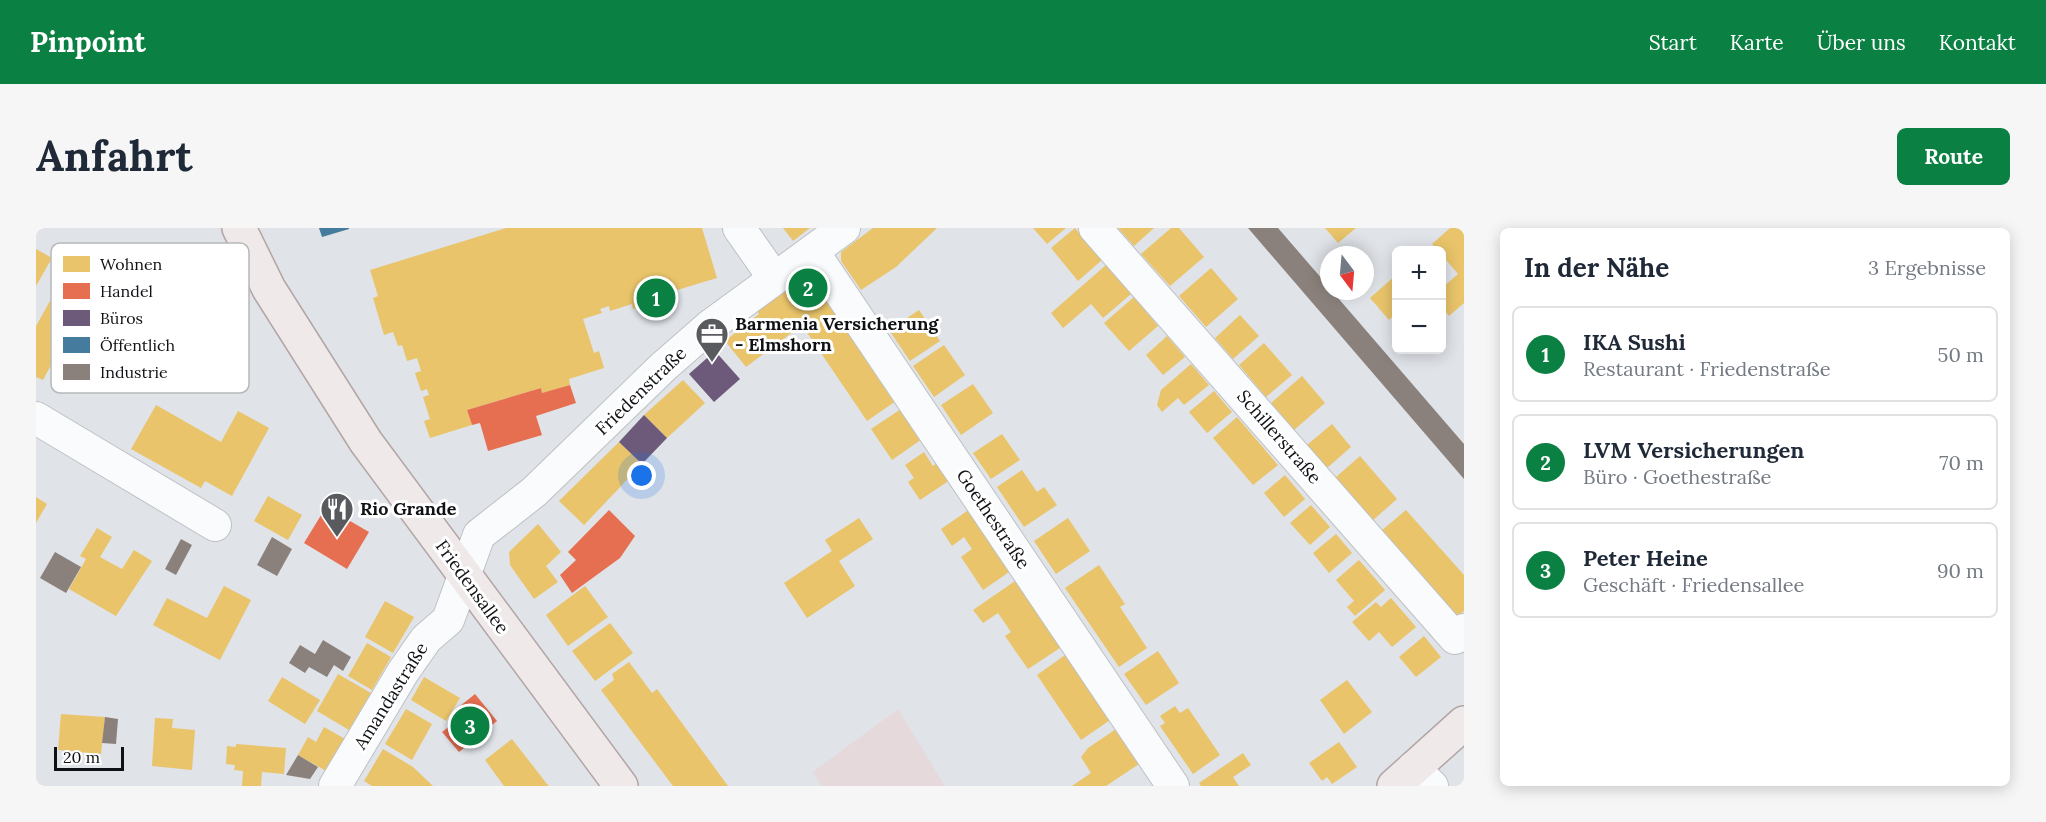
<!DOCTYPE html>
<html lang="de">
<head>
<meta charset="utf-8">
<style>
	:root { --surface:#fff; --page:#f6f6f7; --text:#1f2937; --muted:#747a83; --line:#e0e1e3; --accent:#0b8043 }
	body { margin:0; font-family:Lora,serif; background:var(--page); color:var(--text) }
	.controls { position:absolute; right:18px; top:18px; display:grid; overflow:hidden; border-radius:9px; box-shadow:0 3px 15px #0003 }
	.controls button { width:54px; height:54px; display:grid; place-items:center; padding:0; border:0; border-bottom:2px solid var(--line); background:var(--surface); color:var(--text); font:30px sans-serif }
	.compass { position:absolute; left:1284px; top:18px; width:54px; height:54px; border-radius:50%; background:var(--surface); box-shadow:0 3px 15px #0003; rotate:164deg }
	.scale { position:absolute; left:18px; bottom:15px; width:70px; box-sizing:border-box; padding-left:6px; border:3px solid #0f1114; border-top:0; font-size:16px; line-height:21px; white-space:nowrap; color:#0f1114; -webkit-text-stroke:4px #fff; paint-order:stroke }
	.you { position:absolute; left:606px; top:248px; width:21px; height:21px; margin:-15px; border:4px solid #fff; border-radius:50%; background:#1a73e8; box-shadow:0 0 0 9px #1a73e833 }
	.badge { display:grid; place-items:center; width:39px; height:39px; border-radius:50%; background:var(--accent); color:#fff; font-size:20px; font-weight:700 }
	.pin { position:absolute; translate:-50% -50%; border:3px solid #fff; box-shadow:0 2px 6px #0006 }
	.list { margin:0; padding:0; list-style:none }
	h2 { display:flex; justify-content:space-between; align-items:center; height:78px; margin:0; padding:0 24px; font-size:26px }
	h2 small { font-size:20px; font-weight:400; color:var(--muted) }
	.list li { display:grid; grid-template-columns:39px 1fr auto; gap:18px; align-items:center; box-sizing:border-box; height:96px; margin:0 12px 12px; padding:0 12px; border:2px solid var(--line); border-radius:9px }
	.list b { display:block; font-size:22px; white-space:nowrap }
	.list p { margin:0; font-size:20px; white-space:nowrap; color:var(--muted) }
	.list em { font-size:20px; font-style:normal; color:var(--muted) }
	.map { position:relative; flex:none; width:1428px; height:558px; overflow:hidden; border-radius:9px }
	header { display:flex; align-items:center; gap:36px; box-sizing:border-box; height:84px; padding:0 30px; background:var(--accent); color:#fff }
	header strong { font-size:28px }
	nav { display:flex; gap:33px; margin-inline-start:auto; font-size:21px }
	.intro { display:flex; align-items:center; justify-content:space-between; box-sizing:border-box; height:144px; padding:0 36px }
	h1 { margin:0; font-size:42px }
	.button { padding:15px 27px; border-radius:9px; background:var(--accent); color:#fff; font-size:21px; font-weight:700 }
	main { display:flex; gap:36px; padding:0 36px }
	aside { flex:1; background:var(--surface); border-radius:9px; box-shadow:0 3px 15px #0003 }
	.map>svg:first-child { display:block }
	.industrial { fill:#e6d9dc }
	.homes { fill:#e9c46a }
	.shops { fill:#e76f51 }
	.offices { fill:#6d597a }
	.public { fill:#457b9d }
	.industry { fill:#8a817c }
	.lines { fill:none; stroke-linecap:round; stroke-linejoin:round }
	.minor-casing { stroke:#bec1c4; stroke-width:34 }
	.major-casing { stroke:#b2a5a5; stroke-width:36 }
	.minor { stroke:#fafbfc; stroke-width:32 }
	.major { stroke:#f0e9e9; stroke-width:33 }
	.labels { text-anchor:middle; stroke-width:6; stroke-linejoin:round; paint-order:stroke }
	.poi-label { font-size:18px; font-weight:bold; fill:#0f1114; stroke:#fff; text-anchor:start }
	.street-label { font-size:18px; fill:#0f1114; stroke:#fff }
	.key { fill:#fff; stroke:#b7b8b8; stroke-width:1.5 }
	.key-label { font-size:16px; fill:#0f1114 }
</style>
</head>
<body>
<header>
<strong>Pinpoint</strong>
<nav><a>Start</a><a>Karte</a><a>Über uns</a><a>Kontakt</a></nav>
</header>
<div class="intro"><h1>Anfahrt</h1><a class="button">Route</a></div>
<main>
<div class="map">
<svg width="1428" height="558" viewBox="0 0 1428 558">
	<rect width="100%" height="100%" fill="#e0e3e8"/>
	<polygon class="industrial" points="862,481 909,558 785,558 777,544"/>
	<g class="homes">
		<polygon points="470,0 666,0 681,50 628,66 629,71 597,81 596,76 574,83 573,78 564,81 566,85 547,91 558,125 563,123 568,140 533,151 534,157 521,161 506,165 505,160 431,182 436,197 394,210 388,193 394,191 387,169 393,167 391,161 385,163 379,145 385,143 381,130 371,133 366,117 362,118 357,104 348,107 337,70 342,68 334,42"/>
		<polygon points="747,0 774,0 757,13"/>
		<polygon points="837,0 901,0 860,39 825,62 805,33 805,24"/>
		<polygon points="997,0 1030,0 1011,16"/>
		<polygon points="1039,0 1066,32 1042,53 1015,20"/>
		<polygon points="1082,0 1118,0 1098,18"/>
		<polygon points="1135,0 1143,0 1168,29 1134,58 1105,26"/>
		<polygon points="1289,0 1320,0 1302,15"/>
		<polygon points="1414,0 1428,0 1428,75 1413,88 1406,79 1406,60 1422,46 1406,27 1406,22 1402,22 1396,16"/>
		<polygon points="0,21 16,30 0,58"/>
		<polygon points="1070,37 1095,66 1067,90 1055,76 1027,100 1015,85"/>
		<polygon points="1175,40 1202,71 1170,99 1143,68"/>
		<polygon points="772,44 860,173 831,193 766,97 710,139 689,113 723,86 721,82"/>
		<polygon points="1360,47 1360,85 1353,92 1334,70"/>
		<polygon points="23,57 51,72 34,103 70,123 91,86 118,101 85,161 21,126 7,152 0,149 0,98"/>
		<polygon points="1098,69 1122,98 1093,123 1068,95"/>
		<polygon points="883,82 904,113 874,133 853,102"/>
		<polygon points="1204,87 1223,108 1197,131 1179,110"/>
		<polygon points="1131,108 1149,129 1127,147 1110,127"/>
		<polygon points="1228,115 1256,147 1230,169 1203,137"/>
		<polygon points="908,117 929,147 898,169 877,138"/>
		<polygon points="1155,136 1173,157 1148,177 1142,170 1126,184 1121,177 1125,162"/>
		<polygon points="1266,148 1289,175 1258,202 1235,175"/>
		<polygon points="647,152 669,175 631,210 608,187"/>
		<polygon points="937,156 957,185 925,207 905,177"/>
		<polygon points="1178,163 1196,184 1171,205 1153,184"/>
		<polygon points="120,177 185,214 202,183 233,200 196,268 169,253 165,260 95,221"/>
		<polygon points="865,181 886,211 856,232 835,201"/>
		<polygon points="1201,189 1242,237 1217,257 1177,210"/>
		<polygon points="1296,196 1315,219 1291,240 1271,217"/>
		<polygon points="966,206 984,232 955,251 937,225"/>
		<polygon points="583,214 606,236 548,297 523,273"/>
		<polygon points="888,224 897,238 902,234 914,252 884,272 872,254 878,250 869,237"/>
		<polygon points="1324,228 1361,271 1336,293 1299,250"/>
		<polygon points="986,242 1001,264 1008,259 1021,277 988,299 961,259"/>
		<polygon points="1249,247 1269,271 1248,289 1228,265"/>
		<polygon points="232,268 266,287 252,312 218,293"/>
		<polygon points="0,269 11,276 0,295"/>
		<polygon points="1275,277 1294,299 1274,317 1254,295"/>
		<polygon points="934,281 976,342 947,362 925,329 936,321 928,309 916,318 905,301"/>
		<polygon points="1370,282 1428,347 1428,383 1419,390 1345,303"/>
		<polygon points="823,290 837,311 803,333 819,358 771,390 748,355 796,323 789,312"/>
		<polygon points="1032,290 1054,323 1020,346 998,313"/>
		<polygon points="502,296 525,324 510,338 522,354 498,371 474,337 473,324"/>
		<polygon points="61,300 76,309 64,329 86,341 98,322 116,333 80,388 33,361 50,331 44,328"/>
		<polygon points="1300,306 1316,325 1293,345 1277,325"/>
		<polygon points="1323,332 1349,362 1319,388 1311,379 1318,373 1300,352"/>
		<polygon points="1063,337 1089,376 1084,379 1111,420 1083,439 1029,360"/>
		<polygon points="982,351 1027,418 992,441 969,408 975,404 962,385 947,395 937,382"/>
		<polygon points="188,358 215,372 184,432 117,397 131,370 171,390"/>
		<polygon points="549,358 572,389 532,418 510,387"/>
		<polygon points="1355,370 1380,399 1356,419 1343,404 1333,413 1316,394 1340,374 1345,379"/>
		<polygon points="349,373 378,389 357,425 329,409"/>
		<polygon points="574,395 597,425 559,453 536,423"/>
		<polygon points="1388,408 1405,429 1380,449 1363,429"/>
		<polygon points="331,415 355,429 336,462 312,448"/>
		<polygon points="1122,423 1143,455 1110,477 1088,446"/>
		<polygon points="1032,425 1077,490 1045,512 1001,447"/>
		<polygon points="593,434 616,465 621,461 692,558 637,558 565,462 578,452 576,446"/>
		<polygon points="302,446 335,465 313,502 281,483"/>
		<polygon points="246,449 284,472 269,496 232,473"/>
		<polygon points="388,449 424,470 410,493 375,472"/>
		<polygon points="1311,452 1336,484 1308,506 1284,472"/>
		<polygon points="1139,478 1144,485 1152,480 1184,527 1157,546 1124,498 1129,495 1124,488"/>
		<polygon points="370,481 396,496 376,532 349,516"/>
		<polygon points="25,486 69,489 65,526 22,522"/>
		<polygon points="119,490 137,491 136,500 159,502 156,542 116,538"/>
		<polygon points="288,499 309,511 290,543 262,527 272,509 280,514"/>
		<polygon points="1083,499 1106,534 1070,558 1036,558 1055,545 1045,529 1052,520"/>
		<polygon points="476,511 511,556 513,558 468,558 449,532"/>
		<polygon points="1303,514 1321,539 1296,556 1291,549 1286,553 1273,535"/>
		<polygon points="200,516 250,520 248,546 226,544 225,558 206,558 207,543 198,542 199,537 190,536 191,518 200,519"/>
		<polygon points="347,521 377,539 397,558 336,558 328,553"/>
		<polygon points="1207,525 1215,537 1197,549 1203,558 1165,558 1163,555"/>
	</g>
	<g class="shops">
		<polygon points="534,157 540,175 500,188 506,207 452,223 444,195 436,197 431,182 505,160 506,165"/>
		<polygon points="290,279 333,304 311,341 268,315"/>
		<polygon points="573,282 599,308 584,330 536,365 524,347 540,332 532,324"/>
		<polygon points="439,466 461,493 423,524 406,504 424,490 418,483"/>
	</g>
	<g class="offices">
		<polygon points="679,123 704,151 678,174 653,146"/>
		<polygon points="608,187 631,210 606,236 583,214"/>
	</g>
	<polygon class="public" points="283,0 313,0 313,1 286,9"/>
	<g class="industry">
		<polygon points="1212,0 1242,0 1293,59 1293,63 1296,63 1428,216 1428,251"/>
		<polygon points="236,309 256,321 241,348 221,337"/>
		<polygon points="145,311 156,317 140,347 129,341"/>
		<polygon points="19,324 45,339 30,365 4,350"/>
		<polygon points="287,412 315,429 307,443 298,437 291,449 273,439 269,445 253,435 264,417 279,426"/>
		<polygon points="69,489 82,491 80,516 66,515"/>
		<polygon points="262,527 282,539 274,551 250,547"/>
	</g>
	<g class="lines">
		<defs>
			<g id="minor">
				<polyline points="703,0 738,50"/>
				<polyline points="1059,0 1419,410 1428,402"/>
				<polyline points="777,24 1137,558"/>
				<polyline points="0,190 179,297"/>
				<polyline points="1377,540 1396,558"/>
				<polyline points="299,558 367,444 390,411 412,392 443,307 498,264 627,139 674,98 808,0"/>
			</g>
			<g id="major">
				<polyline points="203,0 233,61 330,214 585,558"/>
				<polyline points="1358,558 1428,495"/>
			</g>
		</defs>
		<use href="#minor" class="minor-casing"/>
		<use href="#major" class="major-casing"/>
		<use href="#minor" class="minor"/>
		<use href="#major" class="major"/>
	</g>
	<defs>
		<symbol id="office-pin" viewBox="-11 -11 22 30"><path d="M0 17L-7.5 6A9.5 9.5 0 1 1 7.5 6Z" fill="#585a5e" stroke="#fff"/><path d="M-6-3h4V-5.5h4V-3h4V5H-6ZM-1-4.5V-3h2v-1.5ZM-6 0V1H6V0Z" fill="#fff"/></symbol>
		<symbol id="restaurant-pin" viewBox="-11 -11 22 30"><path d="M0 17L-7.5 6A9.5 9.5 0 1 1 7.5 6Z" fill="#585a5e" stroke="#fff"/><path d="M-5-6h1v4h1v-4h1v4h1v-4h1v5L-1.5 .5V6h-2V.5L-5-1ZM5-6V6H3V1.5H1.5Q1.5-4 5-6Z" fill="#fff"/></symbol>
	</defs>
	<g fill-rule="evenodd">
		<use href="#office-pin" x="657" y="87" width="38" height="52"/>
		<use href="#restaurant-pin" x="282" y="262" width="38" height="52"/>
	</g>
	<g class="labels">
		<g class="poi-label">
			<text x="699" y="102">Barmenia Versicherung<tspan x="699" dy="21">- Elmshorn</tspan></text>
			<text x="324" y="287">Rio Grande</text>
		</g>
		<g class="street-label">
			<text transform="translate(605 163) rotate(-44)" y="6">Friedenstraße</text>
			<text transform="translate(1243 209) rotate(49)" y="6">Schillerstraße</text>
			<text transform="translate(957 291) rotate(56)" y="6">Goethestraße</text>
			<text transform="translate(436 359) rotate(54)" y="6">Friedensallee</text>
			<text transform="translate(355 468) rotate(-58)" y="6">Amandastraße</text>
		</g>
	</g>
	<rect x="15" y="15" width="198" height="150" rx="9" class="key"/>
	<rect x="27" y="28" width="27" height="16" fill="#e9c46a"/>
	<rect x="27" y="55" width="27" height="16" fill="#e76f51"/>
	<rect x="27" y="82" width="27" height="16" fill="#6d597a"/>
	<rect x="27" y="109" width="27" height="16" fill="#457b9d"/>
	<rect x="27" y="136" width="27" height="16" fill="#8a817c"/>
	<g class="key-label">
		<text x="64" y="42">Wohnen</text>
		<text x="64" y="69">Handel</text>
		<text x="64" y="96">Büros</text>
		<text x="64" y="123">Öffentlich</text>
		<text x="64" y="150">Industrie</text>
	</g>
</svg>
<div class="controls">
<button>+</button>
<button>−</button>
</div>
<svg class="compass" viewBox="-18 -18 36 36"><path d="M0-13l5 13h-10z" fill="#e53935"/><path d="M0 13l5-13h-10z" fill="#747a83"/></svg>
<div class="scale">20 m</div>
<div class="you"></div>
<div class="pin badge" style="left:620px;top:70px">1</div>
<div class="pin badge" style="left:772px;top:60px">2</div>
<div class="pin badge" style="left:434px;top:498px">3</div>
</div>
<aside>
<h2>In der Nähe<small>3 Ergebnisse</small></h2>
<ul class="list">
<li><span class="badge">1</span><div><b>IKA Sushi</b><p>Restaurant · Friedenstraße</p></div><em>50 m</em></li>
<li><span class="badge">2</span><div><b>LVM Versicherungen</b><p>Büro · Goethestraße</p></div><em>70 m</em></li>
<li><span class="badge">3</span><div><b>Peter Heine</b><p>Geschäft · Friedensallee</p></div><em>90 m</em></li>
</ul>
</aside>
</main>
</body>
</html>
